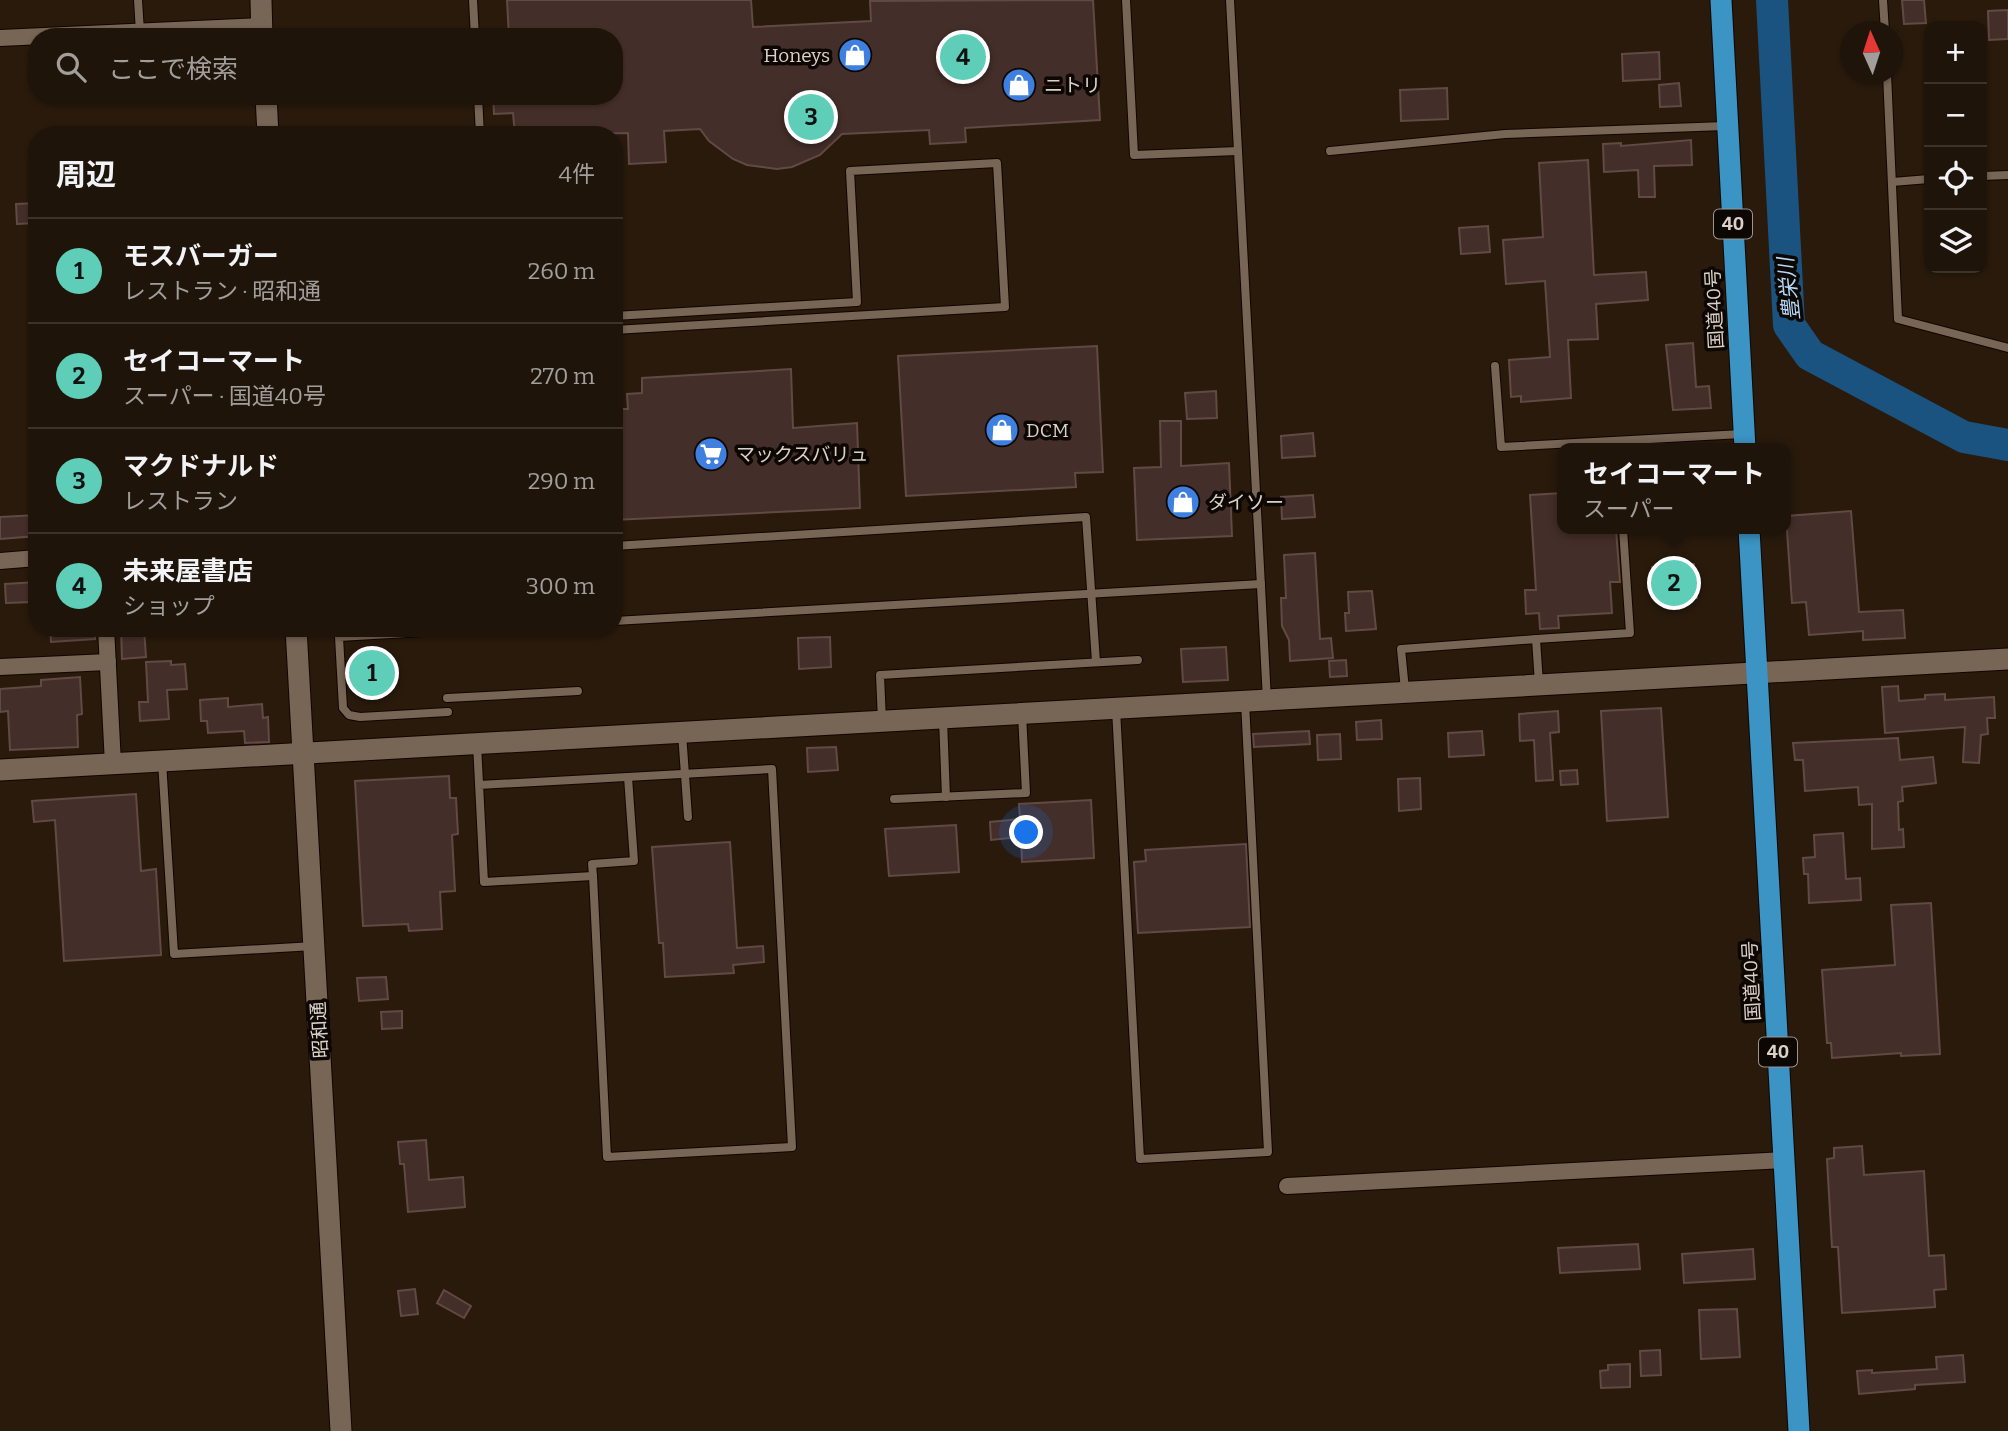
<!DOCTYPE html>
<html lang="ja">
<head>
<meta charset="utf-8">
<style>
	:root { --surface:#1f1409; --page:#2c2117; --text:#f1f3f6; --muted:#a19e9c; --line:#3c332a; --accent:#5eceb8 }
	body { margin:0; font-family:Bitter,"Noto Sans JP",serif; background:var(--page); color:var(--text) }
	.controls { position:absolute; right:21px; top:21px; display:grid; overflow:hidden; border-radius:14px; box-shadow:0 2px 5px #0004 }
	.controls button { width:63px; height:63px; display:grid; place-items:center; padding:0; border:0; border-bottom:2px solid var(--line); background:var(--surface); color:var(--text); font:35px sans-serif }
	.compass { position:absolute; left:1840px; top:21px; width:63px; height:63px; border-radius:50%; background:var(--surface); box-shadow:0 2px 5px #0004; rotate:357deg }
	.you { position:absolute; left:1027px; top:833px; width:24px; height:24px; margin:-18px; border:5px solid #fff; border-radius:50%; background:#1a73e8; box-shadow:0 0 0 10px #1a73e833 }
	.badge { display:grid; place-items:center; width:46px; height:46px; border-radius:50%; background:var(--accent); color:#111; font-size:23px; font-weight:700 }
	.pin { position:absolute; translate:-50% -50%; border:4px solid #fff; box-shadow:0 2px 7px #0006 }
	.popup { position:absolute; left:1557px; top:443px; width:234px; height:91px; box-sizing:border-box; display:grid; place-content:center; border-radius:14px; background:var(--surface); filter:drop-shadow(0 2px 5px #0005); font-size:23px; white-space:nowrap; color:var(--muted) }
	.popup b { font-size:26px; color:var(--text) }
	.popup::after { content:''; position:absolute; left:50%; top:100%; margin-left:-14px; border:14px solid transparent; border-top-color:var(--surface) }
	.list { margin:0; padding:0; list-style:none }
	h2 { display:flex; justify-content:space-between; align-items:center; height:91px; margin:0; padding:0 28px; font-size:30px }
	h2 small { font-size:23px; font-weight:400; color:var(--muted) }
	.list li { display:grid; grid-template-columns:46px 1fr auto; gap:21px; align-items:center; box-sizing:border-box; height:105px; padding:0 28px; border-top:2px solid var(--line) }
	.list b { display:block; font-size:26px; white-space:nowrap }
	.list p { margin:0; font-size:23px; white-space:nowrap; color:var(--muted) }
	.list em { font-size:23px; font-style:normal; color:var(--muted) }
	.icon { flex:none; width:38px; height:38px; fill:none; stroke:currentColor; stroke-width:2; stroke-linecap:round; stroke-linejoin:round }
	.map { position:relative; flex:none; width:2008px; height:1431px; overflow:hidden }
	.search { position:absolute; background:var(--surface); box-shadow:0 2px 5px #0004; left:28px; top:28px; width:595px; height:77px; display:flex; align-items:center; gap:18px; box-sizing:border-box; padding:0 24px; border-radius:28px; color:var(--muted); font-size:26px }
	.panel { position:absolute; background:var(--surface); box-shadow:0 2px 5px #0004; left:28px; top:126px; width:595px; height:511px; border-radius:28px }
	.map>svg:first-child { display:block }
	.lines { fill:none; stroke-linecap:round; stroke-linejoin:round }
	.river { stroke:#1a537f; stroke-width:32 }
	.building { fill:#442e29; stroke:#614944; stroke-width:2 }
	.lane-casing { stroke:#110500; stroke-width:10 }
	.street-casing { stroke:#110500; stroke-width:18 }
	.secondary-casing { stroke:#110500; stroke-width:23 }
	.highway-casing { stroke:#110500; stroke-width:23 }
	.lane { stroke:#776555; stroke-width:8 }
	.street { stroke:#776555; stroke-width:16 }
	.secondary { stroke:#776555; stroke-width:21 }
	.highway { stroke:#3b94c4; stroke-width:21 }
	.labels { text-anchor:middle; stroke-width:7; stroke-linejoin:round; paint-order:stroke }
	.shield { fill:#0c0703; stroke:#9d948d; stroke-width:2 }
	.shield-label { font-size:18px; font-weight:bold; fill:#dbd1c8 }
	.poi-label { font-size:19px; fill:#dbd1c8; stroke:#0c0703; text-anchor:start }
	.street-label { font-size:19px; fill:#dbd1c8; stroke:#0c0703 }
	.water-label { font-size:21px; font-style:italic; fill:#b4d8f8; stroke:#0c0703 }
</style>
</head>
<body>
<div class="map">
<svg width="2008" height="1431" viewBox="0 0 2008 1431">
	<rect width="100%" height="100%" fill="#291a0c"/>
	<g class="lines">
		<polyline class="river" points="1772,0 1789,325 1810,355 1964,437 2008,445"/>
	</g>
	<g class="building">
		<polygon points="507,0 751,0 753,27 871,21 870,1 1093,0 1100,120 965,128 966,142 930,144 929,130 842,134 820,155 792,167 777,169 747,165 733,159 709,141 700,129 664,131 666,162 629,164 628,133 515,135 513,113 494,114 493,96 614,96 614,37 509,37"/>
		<polygon points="1902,0 1924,0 1926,23 1904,24"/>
		<polygon points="2008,10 2008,39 1989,40 1988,11"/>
		<polygon points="1659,52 1660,79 1623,81 1622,54"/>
		<polygon points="1679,83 1681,106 1660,107 1659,85"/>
		<polygon points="1447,88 1448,119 1401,121 1400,90"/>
		<polygon points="1691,140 1692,165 1654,166 1655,197 1639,197 1638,170 1604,172 1603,144 1621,143 1621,146"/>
		<polygon points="1588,160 1594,275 1646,272 1648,300 1596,304 1598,339 1568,340 1571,398 1521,402 1521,396 1511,397 1509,360 1550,357 1545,281 1506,284 1503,240 1543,237 1539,163"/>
		<polygon points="37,203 37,223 17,224 16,204"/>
		<polygon points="1488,226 1490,252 1461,254 1459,228"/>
		<polygon points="1693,343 1696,387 1709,386 1711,408 1673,410 1666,345"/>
		<polygon points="1097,346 1103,472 1075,473 1076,487 906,496 898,356"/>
		<polygon points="791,369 793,428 857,423 860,508 614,520 614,409 628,409 627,394 642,393 642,378"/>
		<polygon points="1216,391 1217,418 1187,419 1185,393"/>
		<polygon points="1160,421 1181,421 1181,466 1229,463 1232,536 1137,540 1134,468 1161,467"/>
		<polygon points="1313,433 1315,456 1282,458 1281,436"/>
		<polygon points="1562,493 1562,529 1616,529 1620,582 1610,582 1612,613 1558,616 1559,628 1540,629 1539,613 1526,614 1525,590 1536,590 1530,495"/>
		<polygon points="1313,495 1315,517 1282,519 1281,497"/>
		<polygon points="1851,511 1859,612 1903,610 1905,638 1863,640 1863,631 1809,635 1806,602 1792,603 1786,516"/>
		<polygon points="37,515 37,536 0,539 0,517"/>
		<polygon points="1315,553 1320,639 1331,638 1333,658 1290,661 1289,640 1282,626 1281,598 1286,598 1284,555"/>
		<polygon points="1694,564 1697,598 1654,600 1652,567"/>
		<polygon points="37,582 37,599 31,599 32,602 6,603 5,584"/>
		<polygon points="1372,591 1376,629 1346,631 1345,613 1349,613 1348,592"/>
		<polygon points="50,628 95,628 95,639 51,642"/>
		<polygon points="121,628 144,628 146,657 122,659"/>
		<polygon points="830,637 831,667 799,669 798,638"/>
		<polygon points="1226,647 1228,680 1183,682 1181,649"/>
		<polygon points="379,651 381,688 377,688 377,696 364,696 362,652"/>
		<polygon points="1346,660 1347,676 1330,677 1329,661"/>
		<polygon points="171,661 171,665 185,664 187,689 167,690 169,719 140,721 139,702 148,702 146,662"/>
		<polygon points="80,677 82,714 77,715 78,747 10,750 8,711 0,712 0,689 41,686 41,680"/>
		<polygon points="1898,686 1899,701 1925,699 1925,695 1945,694 1945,700 1994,697 1995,718 1987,718 1988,734 1981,735 1979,763 1963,762 1965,727 1885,733 1882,687"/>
		<polygon points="228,698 228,707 262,704 263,718 268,717 269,742 245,743 244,731 208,733 207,721 201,721 200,700"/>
		<polygon points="1661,708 1668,817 1607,821 1601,711"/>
		<polygon points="1558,711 1559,732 1550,733 1553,780 1536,781 1534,740 1520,741 1519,714"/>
		<polygon points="1381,720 1382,739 1357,740 1356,722"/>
		<polygon points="1309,731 1310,744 1254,747 1253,734"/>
		<polygon points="1482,731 1484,755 1449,757 1448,733"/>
		<polygon points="1340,734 1341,759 1318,760 1317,735"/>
		<polygon points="1898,738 1900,760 1933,757 1936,783 1902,787 1903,801 1898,802 1899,830 1903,829 1904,847 1872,849 1872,804 1859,805 1858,787 1805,791 1803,760 1795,760 1793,743"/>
		<polygon points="836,747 838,770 808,772 807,748"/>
		<polygon points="1577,770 1578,784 1561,785 1560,771"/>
		<polygon points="449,776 450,798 456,798 458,834 452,835 455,891 440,892 442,929 409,931 408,924 363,926 355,781"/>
		<polygon points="1420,778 1421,809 1399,811 1398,779"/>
		<polygon points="136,794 141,871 156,869 161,955 64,961 55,820 34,822 32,801"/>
		<polygon points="1091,800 1094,858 1022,862 1021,837 991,840 990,822 1020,819 1019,804"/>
		<polygon points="956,825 959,872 889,876 885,829"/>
		<polygon points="1843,833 1846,879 1860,878 1861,900 1809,903 1808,874 1804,874 1803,858 1815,857 1814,835"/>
		<polygon points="730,842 737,948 763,946 764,962 733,965 734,973 665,977 663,943 659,943 652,847"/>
		<polygon points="1246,844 1250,927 1138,933 1134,862 1146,861 1145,850"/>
		<polygon points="1931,903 1940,1054 1901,1056 1901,1053 1832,1058 1831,1043 1827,1043 1822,970 1895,965 1891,905"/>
		<polygon points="386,977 388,999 359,1001 357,978"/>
		<polygon points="402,1011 402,1028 382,1029 381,1012"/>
		<polygon points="426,1140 429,1180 463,1177 465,1207 408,1212 404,1164 400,1164 398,1142"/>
		<polygon points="1862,1146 1864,1175 1924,1171 1929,1256 1944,1255 1946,1289 1934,1290 1935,1307 1842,1313 1838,1247 1832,1247 1827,1159 1834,1158 1834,1148"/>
		<polygon points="1638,1244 1640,1269 1560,1273 1558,1248"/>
		<polygon points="1753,1249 1755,1279 1684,1283 1682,1254"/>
		<polygon points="415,1289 418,1314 401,1316 398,1291"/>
		<polygon points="444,1290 471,1306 464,1318 437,1303"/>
		<polygon points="1737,1309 1740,1357 1701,1359 1699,1310"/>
		<polygon points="1660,1350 1661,1375 1641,1376 1640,1351"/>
		<polygon points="1963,1355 1965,1382 1915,1385 1915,1389 1859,1394 1857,1371 1872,1370 1872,1373 1937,1369 1936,1357"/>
		<polygon points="1630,1364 1630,1387 1601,1388 1600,1371 1608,1370 1608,1365"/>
	</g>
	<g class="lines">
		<defs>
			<g id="lane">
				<polyline points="138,0 140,32"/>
				<polyline points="473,0 475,37"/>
				<polyline points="1126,0 1134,155 1238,151"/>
				<polyline points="1230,0 1267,700"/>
				<polyline points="1883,0 1885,32"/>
				<polyline points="1887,74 1898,319 2008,348"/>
				<polyline points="478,96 480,135"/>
				<polyline points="1330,151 1505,134 1725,126"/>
				<polyline points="1982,176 2008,175"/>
				<polyline points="1892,182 1929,179"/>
				<polyline points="614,316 857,302 850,171 997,163 1005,307 614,330"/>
				<polyline points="1495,366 1501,447 1742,434"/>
				<polyline points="614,546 1086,517 1096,662"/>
				<polyline points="614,621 1261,584"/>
				<polyline points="1536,639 1630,633 1623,529"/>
				<polyline points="1405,690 1401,649 1536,639 1539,684"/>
				<polyline points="447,698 578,691"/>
				<polyline points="1116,709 1140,1159 1268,1152 1245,702"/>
				<polyline points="448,712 360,717 349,715 343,708 339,637 492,628"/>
				<polyline points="943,719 946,797"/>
				<polyline points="882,721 880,675 1138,660"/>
				<polyline points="682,733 688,817"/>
				<polyline points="477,744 484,882 593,876 607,1157 792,1147 772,769 479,785"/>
				<polyline points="162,761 174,954 314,946"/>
				<polyline points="894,799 1026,793 1022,714"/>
				<polyline points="593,876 592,864 634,861 628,777"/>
			</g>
			<g id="street">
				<polyline points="0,38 262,26"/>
				<polyline points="0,561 37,558"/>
				<polyline points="106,628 113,764"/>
				<polyline points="0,667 108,662"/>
				<polyline points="1287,1186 1784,1160"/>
			</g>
			<g id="secondary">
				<polyline points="261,0 262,37"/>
				<polyline points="266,96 268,135"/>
				<polyline points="296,628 341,1431"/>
				<polyline points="0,770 2008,659"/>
			</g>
			<g id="highway">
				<polyline points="1721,0 1745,448"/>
				<polyline points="1749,529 1799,1431"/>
			</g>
		</defs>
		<use href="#lane" class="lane-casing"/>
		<use href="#street" class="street-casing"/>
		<use href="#secondary" class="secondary-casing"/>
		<use href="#highway" class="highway-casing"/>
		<use href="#lane" class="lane"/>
		<use href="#street" class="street"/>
		<use href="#secondary" class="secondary"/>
		<use href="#highway" class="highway"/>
	</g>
	<defs>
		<symbol id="shop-disc" viewBox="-11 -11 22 22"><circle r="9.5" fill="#3f7fe0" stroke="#0c0703"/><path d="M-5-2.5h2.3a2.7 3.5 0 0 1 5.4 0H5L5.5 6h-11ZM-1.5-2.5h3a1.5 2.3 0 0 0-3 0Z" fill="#fff"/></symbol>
		<symbol id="supermarket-disc" viewBox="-11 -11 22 22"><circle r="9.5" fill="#3f7fe0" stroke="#0c0703"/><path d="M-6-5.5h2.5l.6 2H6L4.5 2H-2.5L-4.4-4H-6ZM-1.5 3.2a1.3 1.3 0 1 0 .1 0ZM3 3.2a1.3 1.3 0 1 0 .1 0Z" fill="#fff"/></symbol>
	</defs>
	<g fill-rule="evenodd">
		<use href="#shop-disc" x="836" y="36" width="38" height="38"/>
		<use href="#shop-disc" x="1000" y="66" width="38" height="38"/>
		<use href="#shop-disc" x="983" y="411" width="38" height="38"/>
		<use href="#supermarket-disc" x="692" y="435" width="38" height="38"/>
		<use href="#shop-disc" x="1164" y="483" width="38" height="38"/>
	</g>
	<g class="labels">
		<g class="shield">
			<rect x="1714" y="209.5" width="38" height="29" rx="5"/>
			<rect x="1759" y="1037.5" width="38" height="29" rx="5"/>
		</g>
		<g class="shield-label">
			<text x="1733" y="230">40</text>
			<text x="1778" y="1058">40</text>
		</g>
		<g class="poi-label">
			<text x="830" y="62" text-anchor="end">Honeys</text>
			<text x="1044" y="92">ニトリ</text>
			<text x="1026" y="437">DCM</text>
			<text x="736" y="461">マックスバリュ</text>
			<text x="1208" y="509">ダイソー</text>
		</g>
		<g class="street-label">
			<text transform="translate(1714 309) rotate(-93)" y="7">国道40号</text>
			<text transform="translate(1751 981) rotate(-93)" y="7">国道40号</text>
			<text transform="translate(319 1030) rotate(-93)" y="7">昭和通</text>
		</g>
		<g class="water-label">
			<text transform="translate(1789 289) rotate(-96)" y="7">豊栄川</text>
		</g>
	</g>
</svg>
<div class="controls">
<button>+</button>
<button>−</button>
<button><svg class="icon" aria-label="locate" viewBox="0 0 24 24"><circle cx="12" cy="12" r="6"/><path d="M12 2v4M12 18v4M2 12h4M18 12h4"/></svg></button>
<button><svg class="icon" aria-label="layers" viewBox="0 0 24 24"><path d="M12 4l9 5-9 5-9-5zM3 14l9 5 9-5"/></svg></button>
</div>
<svg class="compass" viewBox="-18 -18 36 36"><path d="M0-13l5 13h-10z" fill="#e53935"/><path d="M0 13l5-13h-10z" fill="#a19e9c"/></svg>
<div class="you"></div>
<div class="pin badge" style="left:372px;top:673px">1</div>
<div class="pin badge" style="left:1674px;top:583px">2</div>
<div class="popup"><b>セイコーマート</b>スーパー</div>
<div class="pin badge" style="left:811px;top:117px">3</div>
<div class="pin badge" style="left:963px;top:57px">4</div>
<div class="search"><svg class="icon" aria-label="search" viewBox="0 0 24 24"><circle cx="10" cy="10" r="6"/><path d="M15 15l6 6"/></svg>ここで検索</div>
<section class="panel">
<h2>周辺<small>4件</small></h2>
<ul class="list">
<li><span class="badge">1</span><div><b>モスバーガー</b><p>レストラン · 昭和通</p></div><em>260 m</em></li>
<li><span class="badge">2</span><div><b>セイコーマート</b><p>スーパー · 国道40号</p></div><em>270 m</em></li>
<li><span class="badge">3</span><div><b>マクドナルド</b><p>レストラン</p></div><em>290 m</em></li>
<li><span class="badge">4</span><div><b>未来屋書店</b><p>ショップ</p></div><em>300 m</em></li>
</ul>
</section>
</div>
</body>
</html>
